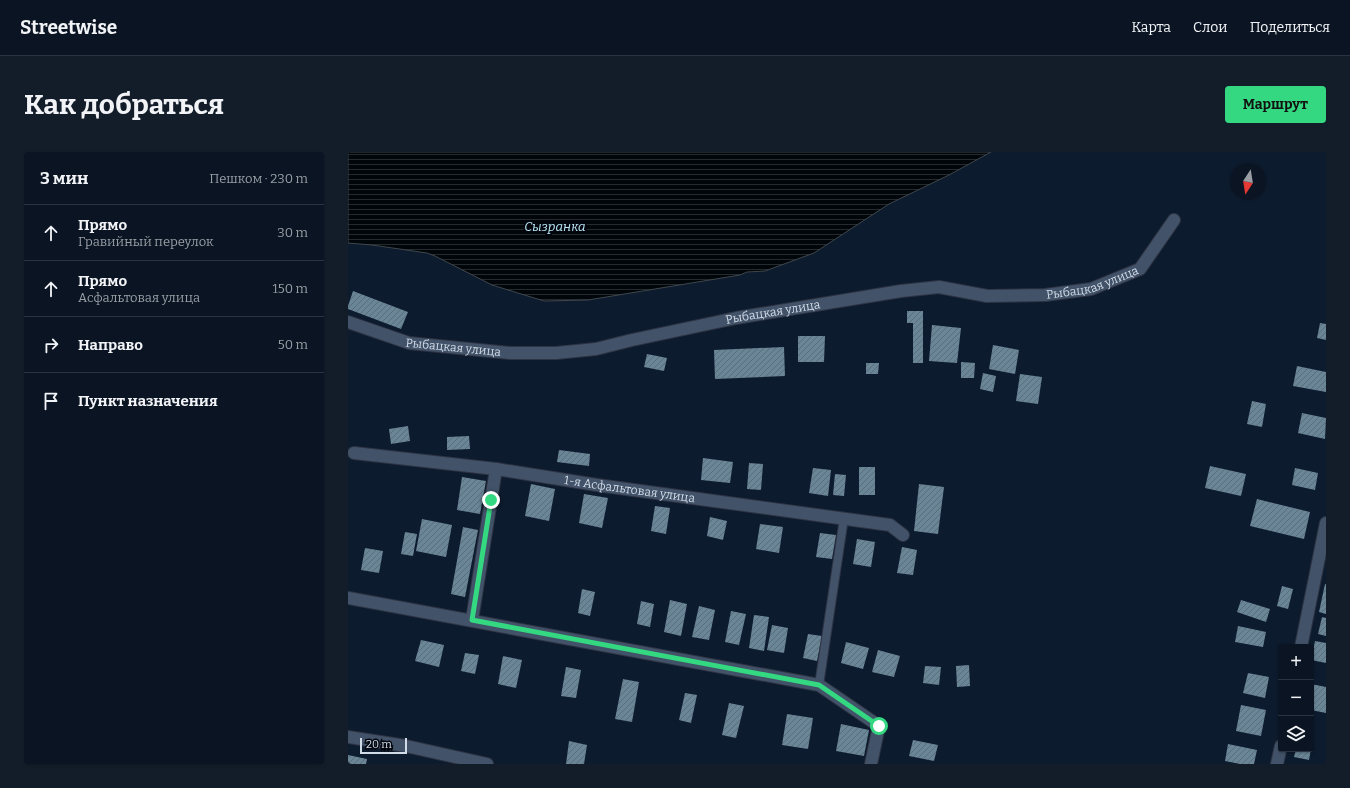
<!DOCTYPE html>
<html lang="ru">
<head>
<meta charset="utf-8">
<style>
	:root { --surface:#0a1422; --page:#131d2a; --text:#f1f3f6; --muted:#999ea5; --line:#2a3340; --accent:#34d881 }
	body { margin:0; font-family:Bitter,serif; background:var(--page); color:var(--text) }
	.controls { position:absolute; right:12px; bottom:12px; display:grid; overflow:hidden; border-radius:4px; box-shadow:0 1px 3px #0004 }
	.controls button { width:36px; height:36px; display:grid; place-items:center; padding:0; border:0; border-bottom:1px solid var(--line); background:var(--surface); color:var(--text); font:20px sans-serif }
	.compass { position:absolute; left:882px; top:12px; width:36px; height:36px; border-radius:50%; background:var(--surface); box-shadow:0 1px 3px #0004; rotate:192deg }
	.scale { position:absolute; left:12px; bottom:10px; width:47px; box-sizing:border-box; padding-left:4px; border:2px solid #d1dbe8; border-top:0; font-size:11px; line-height:14px; white-space:nowrap; color:#d1dbe8; -webkit-text-stroke:3px #03060e; paint-order:stroke }
	.stop { position:absolute; width:12px; height:12px; margin:-9px; border:3px solid #34d881; border-radius:50%; background:#fff }
	.stop.end { background:#34d881; border-color:#fff; box-shadow:0 1px 4px #0008 }
	.list { margin:0; padding:0; list-style:none }
	h2 { display:flex; justify-content:space-between; align-items:center; height:52px; margin:0; padding:0 16px; font-size:17px }
	h2 small { font-size:13px; font-weight:400; color:var(--muted) }
	.list li { display:grid; grid-template-columns:26px 1fr auto; gap:12px; align-items:center; box-sizing:border-box; height:56px; padding:0 16px; border-top:1px solid var(--line) }
	.list b { display:block; font-size:15px; white-space:nowrap }
	.list p { margin:0; font-size:13px; white-space:nowrap; color:var(--muted) }
	.list em { font-size:13px; font-style:normal; color:var(--muted) }
	.icon { flex:none; width:22px; height:22px; fill:none; stroke:currentColor; stroke-width:2; stroke-linecap:round; stroke-linejoin:round }
	.map { position:relative; flex:none; width:978px; height:612px; overflow:hidden; border-radius:4px }
	header { display:flex; align-items:center; gap:24px; box-sizing:border-box; height:56px; padding:0 20px; background:var(--surface); border-bottom:1px solid var(--line) }
	header strong { font-size:19px }
	nav { display:flex; gap:22px; margin-inline-start:auto; font-size:14px }
	.intro { display:flex; align-items:center; justify-content:space-between; box-sizing:border-box; height:96px; padding:0 24px }
	h1 { margin:0; font-size:28px }
	.button { padding:10px 18px; border-radius:4px; background:var(--accent); color:#111; font-size:14px; font-weight:700 }
	main { display:flex; gap:24px; padding:0 24px }
	aside { flex:1; background:var(--surface); border-radius:4px; box-shadow:0 1px 3px #0004 }
	.map>svg:first-child { display:block }
	.water { fill:url(#water-rules); stroke:#3f464c }
	.building { fill:url(#building-hatch) }
	.lines { fill:none; stroke-linecap:round; stroke-linejoin:round }
	.service-casing { stroke:#2e3444; stroke-width:10 }
	.minor-casing { stroke:#2e3444; stroke-width:14 }
	.service { stroke:#425268; stroke-width:8 }
	.minor { stroke:#425268; stroke-width:12 }
	.route { stroke:#34d881; stroke-width:5 }
	.labels { text-anchor:middle; stroke-width:4; stroke-linejoin:round; paint-order:stroke }
	.street-label { font-size:12px; fill:#d1dbe8; stroke:#03060e }
	.water-label { font-size:13px; font-style:italic; fill:#b9e9f6; stroke:#03060e }
</style>
</head>
<body>
<header>
<strong>Streetwise</strong>
<nav><a>Карта</a><a>Слои</a><a>Поделиться</a></nav>
</header>
<div class="intro"><h1>Как добраться</h1><a class="button">Маршрут</a></div>
<main>
<aside>
<h2>3 мин<small>Пешком · 230 m</small></h2>
<ul class="list">
<li><svg class="icon" aria-label="ahead" viewBox="0 0 24 24"><path d="M12 20V5M6 11l6-6 6 6"/></svg><div><b>Прямо</b><p>Гравийный переулок</p></div><em>30 m</em></li>
<li><svg class="icon" aria-label="ahead" viewBox="0 0 24 24"><path d="M12 20V5M6 11l6-6 6 6"/></svg><div><b>Прямо</b><p>Асфальтовая улица</p></div><em>150 m</em></li>
<li><svg class="icon" aria-label="right" viewBox="0 0 24 24"><path d="M7 20v-9h11M14 6l5 5-5 5"/></svg><div><b>Направо</b></div><em>50 m</em></li>
<li><svg class="icon" aria-label="arrive" viewBox="0 0 24 24"><path d="M6 21V4h12l-3 4 3 4H6"/></svg><div><b>Пункт назначения</b></div></li>
</ul>
</aside>
<div class="map">
<svg width="978" height="612" viewBox="0 0 978 612">
	<defs>
		<pattern id="water-rules" width="6" height="5" patternUnits="userSpaceOnUse"><rect width="6" height="5" fill="#000609"/><path d="M0 2.5h6" fill="none" stroke="#242a2d"/></pattern>
		<pattern id="building-hatch" width="6" height="6" patternUnits="userSpaceOnUse"><rect width="6" height="6" fill="#698596"/><path d="M-1 1l2-2M0 6l6-6M5 7l2-2" fill="none" stroke="#5a6e7a"/></pattern>
	</defs>
	<rect width="100%" height="100%" fill="#0d1b2e"/>
	<polygon class="water" points="0,0 643,0 601,23 541,52 466,101 417,119 399,120 392,123 240,148 196,149 144,133 87,104 79,101 24,93 0,91"/>
	<g class="building">
		<polygon points="5,139 60,160 53,177 0,157 0,154"/>
		<polygon points="559,159 575,159 575,211 565,211 565,171 559,171"/>
		<polygon points="972,171 978,172 978,188 969,186"/>
		<polygon points="584,173 613,176 609,211 581,209"/>
		<polygon points="450,184 477,184 476,210 450,210"/>
		<polygon points="645,193 671,198 667,222 641,217"/>
		<polygon points="436,195 437,224 367,227 366,198"/>
		<polygon points="299,202 319,206 316,219 296,215"/>
		<polygon points="613,210 627,211 626,226 613,226"/>
		<polygon points="518,211 531,211 530,222 518,222"/>
		<polygon points="949,214 978,220 978,240 945,234"/>
		<polygon points="635,221 648,224 645,240 632,237"/>
		<polygon points="672,222 694,225 690,252 668,249"/>
		<polygon points="904,249 918,252 914,275 899,272"/>
		<polygon points="954,261 978,266 977,287 950,281"/>
		<polygon points="60,274 62,289 43,292 41,277"/>
		<polygon points="121,284 122,297 99,298 99,285"/>
		<polygon points="211,298 242,302 241,314 209,310"/>
		<polygon points="355,306 385,310 382,331 353,328"/>
		<polygon points="401,311 415,312 413,338 399,337"/>
		<polygon points="862,314 898,322 893,344 857,336"/>
		<rect x="511" y="315" width="16" height="28"/>
		<polygon points="465,316 483,318 480,344 461,341"/>
		<polygon points="947,316 970,321 967,338 944,333"/>
		<polygon points="487,322 498,323 496,344 485,343"/>
		<polygon points="114,325 138,329 132,362 109,358"/>
		<polygon points="183,332 207,337 201,369 177,364"/>
		<polygon points="571,332 596,335 590,382 566,379"/>
		<polygon points="236,342 260,346 254,376 231,371"/>
		<polygon points="909,347 962,360 956,387 902,374"/>
		<polygon points="307,354 322,356 318,382 303,379"/>
		<polygon points="362,365 379,369 375,388 359,384"/>
		<polygon points="74,367 104,373 98,405 68,399"/>
		<polygon points="412,372 435,375 431,401 408,397"/>
		<polygon points="115,375 130,378 117,445 103,442"/>
		<polygon points="57,380 69,382 65,404 53,402"/>
		<polygon points="472,381 488,383 484,407 468,405"/>
		<polygon points="509,387 527,390 523,415 505,412"/>
		<polygon points="554,395 569,398 565,423 549,421"/>
		<polygon points="17,396 35,399 31,421 13,418"/>
		<polygon points="977,432 978,432 978,462 971,460"/>
		<polygon points="934,434 945,437 940,457 929,454"/>
		<polygon points="234,437 247,440 242,464 230,461"/>
		<polygon points="322,448 339,452 333,484 316,480"/>
		<polygon points="893,448 922,457 918,470 889,460"/>
		<polygon points="293,449 306,452 302,475 289,472"/>
		<polygon points="351,454 367,458 361,488 344,485"/>
		<polygon points="383,459 398,462 391,493 377,490"/>
		<polygon points="406,463 421,465 416,499 401,496"/>
		<polygon points="974,465 978,466 978,484 970,482"/>
		<polygon points="424,473 440,476 436,501 419,498"/>
		<polygon points="890,474 918,480 915,495 887,490"/>
		<polygon points="460,482 474,484 469,509 455,506"/>
		<polygon points="73,488 96,493 91,515 67,509"/>
		<polygon points="967,489 978,491 978,511 963,508"/>
		<polygon points="498,490 521,496 515,517 493,511"/>
		<polygon points="530,498 552,504 546,525 524,520"/>
		<polygon points="117,501 131,503 127,522 113,519"/>
		<polygon points="155,504 174,508 168,536 150,532"/>
		<polygon points="621,513 622,534 609,535 608,514"/>
		<polygon points="577,514 593,515 591,533 575,531"/>
		<polygon points="218,515 233,518 228,546 213,544"/>
		<polygon points="900,521 921,525 917,546 895,541"/>
		<polygon points="275,527 291,530 284,570 267,567"/>
		<polygon points="963,532 978,535 978,561 963,558"/>
		<polygon points="337,541 349,543 343,571 331,568"/>
		<polygon points="381,551 396,554 388,586 374,583"/>
		<polygon points="893,553 918,558 913,584 888,579"/>
		<polygon points="439,562 465,566 460,597 434,593"/>
		<polygon points="493,572 521,578 516,604 488,599"/>
		<polygon points="565,588 590,593 586,609 561,604"/>
		<polygon points="221,589 239,593 236,612 218,612"/>
		<polygon points="880,592 909,598 906,612 892,612 877,609"/>
		<polygon points="948,597 963,597 961,608 946,605"/>
		<polygon points="0,603 19,607 18,612 0,612"/>
	</g>
	<g class="lines">
		<defs>
			<polyline id="service" points="471,533 496,366"/>
			<g id="minor">
				<path id="s1" d="M0 170 61 191 162 201H208L248 197 284 188 388 166 553 139 591 135 639 144 697 143 743 137 792 117 826 68"/>
				<path id="s2" d="M6 301 148 317 249 333 542 373 555 383"/>
				<polyline points="0,446 471,533 531,574 523,612"/>
				<polyline points="124,468 148,317"/>
				<polyline points="953,495 978,371"/>
				<polyline points="0,585 58,594 139,612"/>
				<polyline points="929,612 933,594"/>
			</g>
		</defs>
		<use href="#service" class="service-casing"/>
		<use href="#minor" class="minor-casing"/>
		<use href="#service" class="service"/>
		<use href="#minor" class="minor"/>
	</g>
	<g class="lines">
		<polyline class="route" points="143,348 124,468 471,533 531,574"/>
	</g>
	<g class="labels">
		<g class="street-label">
			<text dy="4" stroke="none"><textPath href="#s1" startOffset="757">Рыбацкая улица</textPath></text>
			<text dy="4" stroke="none"><textPath href="#s1" startOffset="433">Рыбацкая улица</textPath></text>
			<text dy="4" stroke="none"><textPath href="#s1" startOffset="109">Рыбацкая улица</textPath></text>
			<text dy="4" stroke="none"><textPath href="#s2" startOffset="278">1-я Асфальтовая улица</textPath></text>
		</g>
		<g class="water-label">
			<text x="207" y="79">Сызранка</text>
		</g>
	</g>
</svg>
<div class="controls">
<button>+</button>
<button>−</button>
<button><svg class="icon" aria-label="layers" viewBox="0 0 24 24"><path d="M12 4l9 5-9 5-9-5zM3 14l9 5 9-5"/></svg></button>
</div>
<svg class="compass" viewBox="-18 -18 36 36"><path d="M0-13l5 13h-10z" fill="#e53935"/><path d="M0 13l5-13h-10z" fill="#999ea5"/></svg>
<div class="scale">20 m</div>
<div class="stop" style="left:531px;top:574px"></div>
<div class="stop end" style="left:143px;top:348px"></div>
</div>
</main>
</body>
</html>
